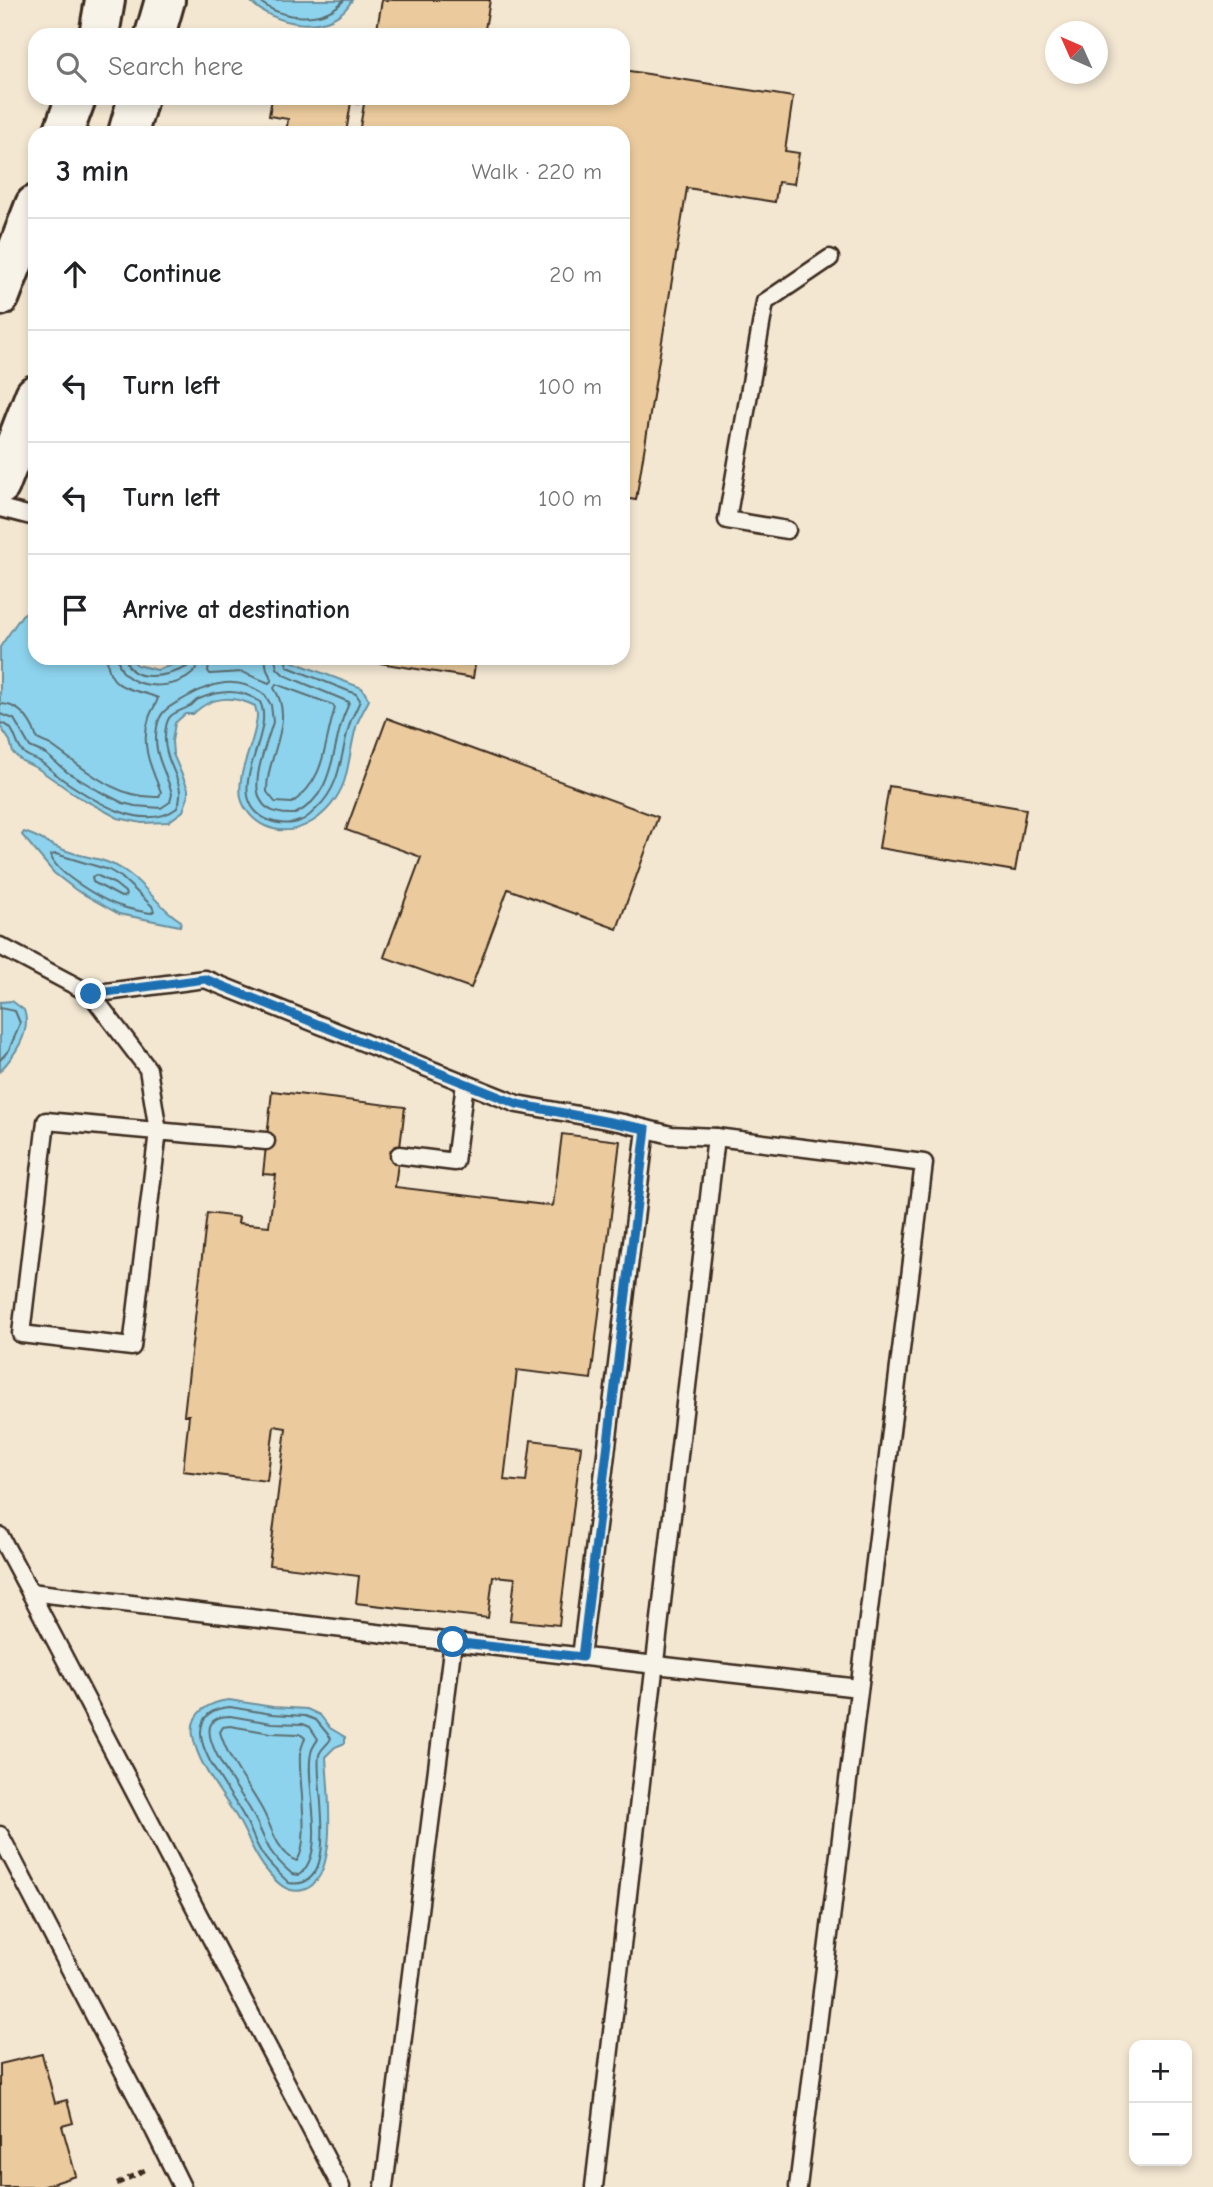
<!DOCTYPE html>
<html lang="en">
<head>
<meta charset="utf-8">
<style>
	:root { --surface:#fff; --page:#f2f2f2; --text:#202124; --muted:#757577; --line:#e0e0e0 }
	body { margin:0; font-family:"Comic Neue",sans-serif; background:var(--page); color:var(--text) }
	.controls { position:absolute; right:21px; bottom:21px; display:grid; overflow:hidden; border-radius:14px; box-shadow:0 4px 10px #0003 }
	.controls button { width:63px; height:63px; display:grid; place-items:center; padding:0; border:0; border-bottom:2px solid var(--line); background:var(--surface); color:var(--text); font:35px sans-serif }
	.compass { position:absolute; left:1045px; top:21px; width:63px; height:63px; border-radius:50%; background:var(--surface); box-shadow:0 4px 10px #0003; rotate:315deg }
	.stop { position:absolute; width:21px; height:21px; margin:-16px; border:5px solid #1f6fb2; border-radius:50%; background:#fff }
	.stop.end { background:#1f6fb2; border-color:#fff; box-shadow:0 2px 7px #0008 }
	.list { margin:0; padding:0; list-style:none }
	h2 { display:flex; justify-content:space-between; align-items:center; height:91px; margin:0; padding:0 28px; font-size:30px }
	h2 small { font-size:23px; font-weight:400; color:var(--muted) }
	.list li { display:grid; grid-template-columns:46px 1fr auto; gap:21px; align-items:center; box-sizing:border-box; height:112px; padding:0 28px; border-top:2px solid var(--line) }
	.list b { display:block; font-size:26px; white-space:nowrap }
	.list em { font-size:23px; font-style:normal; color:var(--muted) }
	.icon { flex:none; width:38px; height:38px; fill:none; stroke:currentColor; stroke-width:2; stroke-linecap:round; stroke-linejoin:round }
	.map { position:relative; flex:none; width:1213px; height:2187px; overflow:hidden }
	.search { position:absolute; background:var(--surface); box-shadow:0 4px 10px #0003; left:28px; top:28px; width:602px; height:77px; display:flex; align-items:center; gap:18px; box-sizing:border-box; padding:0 24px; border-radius:21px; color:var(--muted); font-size:26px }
	.panel { position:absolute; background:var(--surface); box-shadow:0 4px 10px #0003; left:28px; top:126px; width:602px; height:539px; border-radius:21px }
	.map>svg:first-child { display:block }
	.water { fill:#8dd3ee; stroke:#6c8f9b; stroke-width:2 }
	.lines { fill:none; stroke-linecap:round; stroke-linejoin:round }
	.shore { stroke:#5c6e71; stroke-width:2 }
	.building { fill:#ebcb9d; stroke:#3b2a1e; stroke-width:2 }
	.lane-casing { stroke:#3b2a1e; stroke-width:21 }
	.secondary-casing { stroke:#3b2a1e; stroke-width:44 }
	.path { stroke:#3b2a1e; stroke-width:4.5; stroke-dasharray:7 5; stroke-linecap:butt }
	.lane { stroke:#f7f3e8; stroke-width:16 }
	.secondary { stroke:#f7f3e8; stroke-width:38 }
	.route { stroke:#1f6fb2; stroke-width:9 }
</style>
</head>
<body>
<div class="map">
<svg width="1213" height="2187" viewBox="0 0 1213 2187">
	<rect width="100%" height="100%" fill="#f3e7d2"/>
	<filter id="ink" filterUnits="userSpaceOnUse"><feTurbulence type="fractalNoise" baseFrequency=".0143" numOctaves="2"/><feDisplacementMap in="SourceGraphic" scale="14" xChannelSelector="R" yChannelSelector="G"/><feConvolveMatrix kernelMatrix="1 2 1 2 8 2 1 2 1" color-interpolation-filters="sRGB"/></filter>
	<g filter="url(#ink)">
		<g class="water">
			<path d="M249 0H352C332 37 273 26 249 0Z"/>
			<path d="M35 606V658H131L137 665 157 670 194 658H283L362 688 369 700C365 708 360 716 357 724 351 743 350 763 344 782 333 813 298 841 265 826 254 821 244 810 241 798 236 769 257 742 257 714L255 706C233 695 211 696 193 714H185L175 723 172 741 173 754 188 789V797L183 811 168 822 142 823 118 818 77 796 37 768 22 761 13 753 10 741 0 726V647L22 615Z"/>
			<path d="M24 832C38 836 50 845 64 850 84 858 106 858 125 871 146 885 159 908 181 921L180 926 119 914 76 890 54 873 22 835Z"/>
			<path d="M12 1001 24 1010C32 1032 15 1055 0 1071V1002Z"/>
			<path d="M229 1700 273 1707 307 1709 320 1715 330 1728 345 1737V1743L335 1747 326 1756C327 1786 341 1880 303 1890 288 1894 277 1883 268 1872 253 1855 248 1835 236 1816 221 1792 198 1765 193 1736 189 1712 210 1702 229 1700Z"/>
		</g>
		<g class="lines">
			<g class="shore">
				<path d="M258 0C281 20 323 24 344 0"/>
				<path d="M118 658C120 697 198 692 200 658"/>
				<path d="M126 658C130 686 170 675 187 667L191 658"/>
				<polyline points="210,658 208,671 210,674 242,672 269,683 272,680 267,670 265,658"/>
				<path d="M276 684 333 705 335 708C323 745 327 778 292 803L275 802 267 792C266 756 296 722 274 688Z"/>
				<path d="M0 704C16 704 26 714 33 728 35 732 35 736 38 739 41 742 48 743 52 746 85 769 116 799 159 797L161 792C151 768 140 745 149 718 151 711 156 705 158 698 137 688 108 693 107 658"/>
				<path d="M0 714 14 719 30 747 46 754 67 772 99 791 123 803 135 806 161 808 170 802 172 794C166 770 152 755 157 727 160 709 172 706 185 698 213 682 237 675 265 695L271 705 273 722C263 756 234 817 295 814 334 795 331 753 343 718 345 712 348 707 349 702L284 675 277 668 275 658"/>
				<path d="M0 723C16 725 14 742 22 751 26 757 35 758 41 762 48 767 55 774 62 779 91 799 143 834 177 808 189 784 163 764 165 736 166 711 174 715 190 706 194 704 195 700 199 699 220 690 241 688 260 702 277 735 218 796 268 820 277 824 291 825 300 821 307 819 312 813 317 808 343 784 340 751 351 720 354 713 358 707 360 700L356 694 288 667 284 658"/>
				<path d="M56 854 109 870 121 877 152 906 154 911 151 913C141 911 131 910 123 907 105 902 53 872 51 855Z"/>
				<polygon points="96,875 115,884 125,892 126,896 121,897 93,882 92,877"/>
				<polyline points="0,1008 15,1011 20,1023 9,1050 0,1060"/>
				<path d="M230 1707 272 1714 305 1716 316 1720 331 1738C329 1744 321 1748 319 1755 314 1783 343 1892 289 1883 280 1874 270 1866 263 1855 255 1844 251 1829 244 1817 233 1796 199 1754 201 1731 202 1714 214 1708 230 1707Z"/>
				<path d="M230 1716 272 1723 303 1724 310 1727 318 1739C316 1743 312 1747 311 1753 304 1786 329 1851 299 1875L292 1874C284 1867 276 1859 270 1850 263 1838 258 1823 251 1811 242 1794 201 1742 211 1724 215 1717 223 1716 230 1716Z"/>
				<path d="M230 1726 271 1733 300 1734 305 1738C303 1743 301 1749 300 1754 298 1781 311 1841 297 1861 290 1859 283 1851 278 1843 271 1831 267 1816 259 1804 245 1780 228 1759 220 1732L223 1727Z"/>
			</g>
		</g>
		<g class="building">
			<polygon points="382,0 490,0 484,35 376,35"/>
			<polygon points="623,70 793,97 785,151 799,153 794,184 778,182 775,202 687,188 636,500 623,498 623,133 359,133 365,98 623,98"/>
			<polygon points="272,98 359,98 358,104 351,102 346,133 286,133 288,119 269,116"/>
			<polygon points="367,658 476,658 473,678 367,661"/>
			<polygon points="387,718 658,817 617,929 508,889 471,988 384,957 421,857 346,830"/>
			<polygon points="889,786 1026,809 1015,871 879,848"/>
			<polygon points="272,1091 405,1107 395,1187 553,1206 562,1134 620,1141 591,1379 517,1370 504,1480 526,1482 531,1440 581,1446 559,1625 510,1620 515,1578 493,1576 488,1618 356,1603 359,1576 269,1565 286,1428 274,1426 267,1481 183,1471 189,1415 184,1415 207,1213 239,1217 238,1223 269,1226 276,1175 263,1174"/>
			<polygon points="42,2054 55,2103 67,2100 73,2123 62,2126 76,2176 42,2187 0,2187 0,2064"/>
		</g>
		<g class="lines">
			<defs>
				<g id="lane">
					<polyline points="0,508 35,517"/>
					<polyline points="787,530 727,520 765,302 830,258"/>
					<polyline points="0,946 91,994 205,979 517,1104 623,1123 671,1135 716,1137 924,1163 798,2187"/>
					<polyline points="91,994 148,1069 158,1131 132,1347 21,1334 46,1121 266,1141"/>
					<polyline points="399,1155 455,1162 465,1083"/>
					<polyline points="0,1536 30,1592 453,1642 384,2187"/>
					<polyline points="30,1592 341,2187"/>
					<polyline points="453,1642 859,1688"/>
					<polyline points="581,1657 646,1129"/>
					<polyline points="0,1835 155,2132 182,2187"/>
					<polyline points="594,2187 716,1137"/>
				</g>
				<g id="secondary">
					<polyline points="99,35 105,0"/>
					<polyline points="155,35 165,0"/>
					<polyline points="63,133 76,98"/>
					<polyline points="128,133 138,98"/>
					<polyline points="0,296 35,205"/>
					<polyline points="0,485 35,395"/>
				</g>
			</defs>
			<use href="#lane" class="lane-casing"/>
			<use href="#secondary" class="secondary-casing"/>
			<polyline class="path" points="117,2184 145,2170"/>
			<use href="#lane" class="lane"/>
			<use href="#secondary" class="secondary"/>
		</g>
	</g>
	<g class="lines" filter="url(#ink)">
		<polyline class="route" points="91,994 205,979 517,1104 646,1129 582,1657 453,1642"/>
	</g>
</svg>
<div class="controls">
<button>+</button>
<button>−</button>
</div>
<svg class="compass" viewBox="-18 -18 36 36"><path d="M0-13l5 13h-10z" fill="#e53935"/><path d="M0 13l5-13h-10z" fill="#757577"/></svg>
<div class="stop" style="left:453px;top:1642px"></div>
<div class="stop end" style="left:91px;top:994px"></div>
<div class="search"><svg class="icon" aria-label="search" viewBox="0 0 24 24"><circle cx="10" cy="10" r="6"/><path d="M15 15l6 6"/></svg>Search here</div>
<section class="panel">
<h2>3 min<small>Walk · 220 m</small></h2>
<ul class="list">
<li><svg class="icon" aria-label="ahead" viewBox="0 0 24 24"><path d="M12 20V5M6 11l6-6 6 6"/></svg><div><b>Continue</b></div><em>20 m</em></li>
<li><svg class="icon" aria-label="left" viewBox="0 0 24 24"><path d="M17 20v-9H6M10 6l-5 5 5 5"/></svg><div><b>Turn left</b></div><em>100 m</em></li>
<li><svg class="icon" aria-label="left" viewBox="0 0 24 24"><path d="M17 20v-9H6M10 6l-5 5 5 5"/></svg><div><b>Turn left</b></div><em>100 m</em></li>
<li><svg class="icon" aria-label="arrive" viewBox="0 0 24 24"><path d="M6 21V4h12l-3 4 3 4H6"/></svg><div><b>Arrive at destination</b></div></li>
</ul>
</section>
</div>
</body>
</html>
